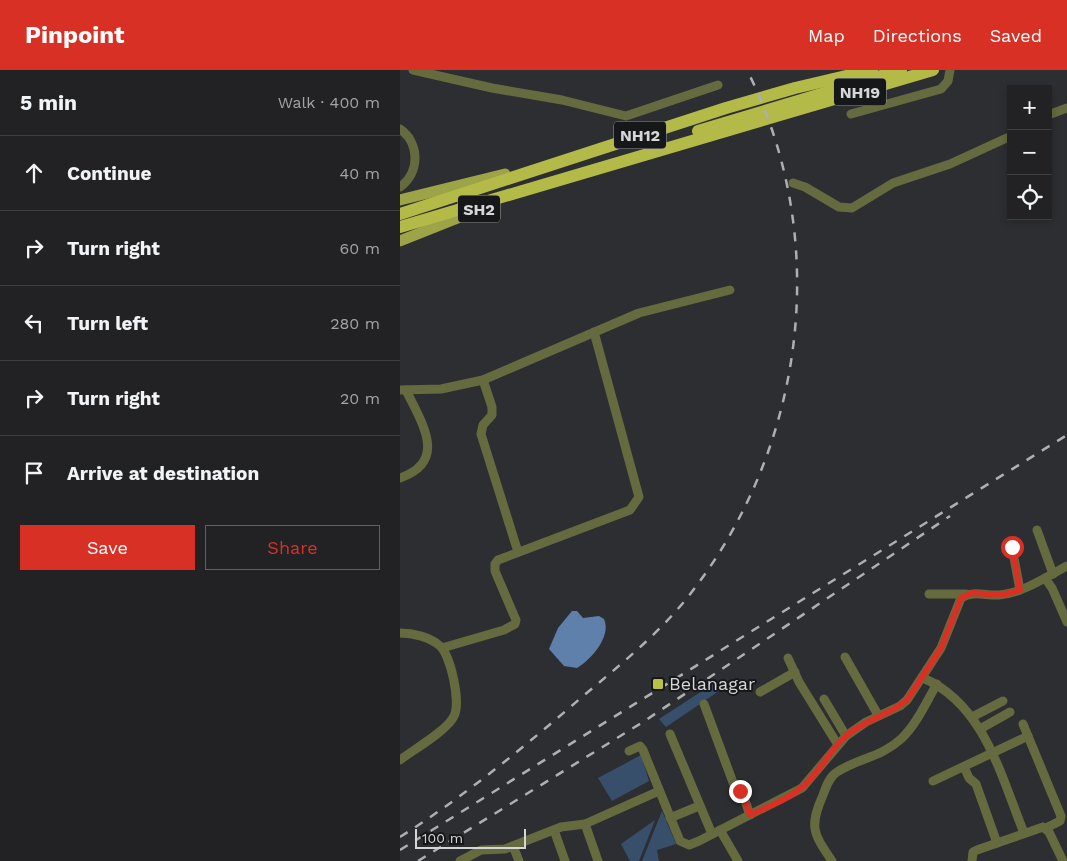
<!DOCTYPE html>
<html lang="en">
<head>
<meta charset="utf-8">
<style>
	:root { --surface:#222225; --page:#2e2f32; --text:#f1f3f6; --muted:#a2a4a7; --line:#3f3f42; --accent:#d93025 }
	body { margin:0; font-family:"Work Sans",sans-serif; background:var(--page); color:var(--text) }
	.controls { position:absolute; right:15px; top:15px; display:grid; overflow:hidden; border-radius:0px; box-shadow:0 2px 8px #0003 }
	.controls button { width:45px; height:45px; display:grid; place-items:center; padding:0; border:0; border-bottom:1px solid var(--line); background:var(--surface); color:var(--text); font:25px sans-serif }
	.scale { position:absolute; left:15px; bottom:12px; width:111px; box-sizing:border-box; padding-left:5px; border:2px solid #d5d6d8; border-top:0; font-size:14px; line-height:18px; white-space:nowrap; color:#d5d6d8; -webkit-text-stroke:4px #161718; paint-order:stroke }
	.stop { position:absolute; width:15px; height:15px; margin:-11px; border:4px solid #d93025; border-radius:50%; background:#fff }
	.stop.end { background:#d93025; border-color:#fff; box-shadow:0 1px 5px #0008 }
	.list { margin:0; padding:0; list-style:none }
	h2 { display:flex; justify-content:space-between; align-items:center; height:65px; margin:0; padding:0 20px; font-size:21px }
	h2 small { font-size:16px; font-weight:400; color:var(--muted) }
	.list li { display:grid; grid-template-columns:32px 1fr auto; gap:15px; align-items:center; box-sizing:border-box; height:75px; padding:0 20px; border-top:1px solid var(--line) }
	.list b { display:block; font-size:19px; white-space:nowrap }
	.list em { font-size:16px; font-style:normal; color:var(--muted) }
	.actions { display:flex; gap:10px; padding:15px 20px }
	.actions a { flex:1; padding:11px 0; border:1px solid var(--accent); border-radius:0px; text-align:center; font-size:18px; color:var(--accent) }
	.actions .main { background:var(--accent); color:#fff }
	.icon { flex:none; width:28px; height:28px; fill:none; stroke:currentColor; stroke-width:2; stroke-linecap:round; stroke-linejoin:round }
	.map { position:relative; flex:none; width:667px; height:791px; overflow:hidden }
	header { display:flex; align-items:center; gap:30px; box-sizing:border-box; height:70px; padding:0 25px; background:var(--accent); color:#fff }
	header strong { font-size:24px }
	nav { display:flex; gap:28px; margin-inline-start:auto; font-size:18px }
	main { display:flex }
	aside { flex:1; background:var(--surface) }
	.map>svg:first-child { display:block }
	.green { fill:#384f6c }
	.water { fill:#5e80ab }
	.lines { fill:none; stroke-linecap:round; stroke-linejoin:round }
	.minor { stroke:#666a3f; stroke-width:9 }
	.major { stroke:#9da347; stroke-width:11 }
	.highway { stroke:#b3ba47; stroke-width:12 }
	.rail { stroke:#aeafb1; stroke-width:2.5; stroke-dasharray:9 9; stroke-linecap:butt }
	.route { stroke:#d93025; stroke-width:6 }
	.poi-dot { fill:#b9c046; stroke:#161718; stroke-width:2 }
	.labels { text-anchor:middle; stroke-width:4; stroke-linejoin:round; paint-order:stroke }
	.shield { fill:#161718; stroke:#9c9d9e; stroke-width:1 }
	.shield-label { font-size:16px; font-weight:bold; fill:#d5d6d8 }
	.poi-label { font-size:18px; fill:#d5d6d8; stroke:#161718; text-anchor:start }
</style>
</head>
<body>
<header>
<strong>Pinpoint</strong>
<nav><a>Map</a><a>Directions</a><a>Saved</a></nav>
</header>
<main>
<aside>
<h2>5 min<small>Walk · 400 m</small></h2>
<ul class="list">
<li><svg class="icon" aria-label="ahead" viewBox="0 0 24 24"><path d="M12 20V5M6 11l6-6 6 6"/></svg><div><b>Continue</b></div><em>40 m</em></li>
<li><svg class="icon" aria-label="right" viewBox="0 0 24 24"><path d="M7 20v-9h11M14 6l5 5-5 5"/></svg><div><b>Turn right</b></div><em>60 m</em></li>
<li><svg class="icon" aria-label="left" viewBox="0 0 24 24"><path d="M17 20v-9H6M10 6l-5 5 5 5"/></svg><div><b>Turn left</b></div><em>280 m</em></li>
<li><svg class="icon" aria-label="right" viewBox="0 0 24 24"><path d="M7 20v-9h11M14 6l5 5-5 5"/></svg><div><b>Turn right</b></div><em>20 m</em></li>
<li><svg class="icon" aria-label="arrive" viewBox="0 0 24 24"><path d="M6 21V4h12l-3 4 3 4H6"/></svg><div><b>Arrive at destination</b></div></li>
</ul>
<div class="actions"><a class="main">Save</a><a>Share</a></div>
</aside>
<div class="map">
<svg width="667" height="791" viewBox="0 0 667 791">
	<rect width="100%" height="100%" fill="#2d2e31"/>
	<g class="green">
		<polygon points="316,612 322,619 266,657 259,649"/>
		<polygon points="241,685 249,711 212,731 198,708"/>
		<polygon points="262,741 276,774 257,780 259,791 242,791"/>
		<polygon points="255,750 239,791 230,791 221,774"/>
	</g>
	<path class="water" d="M172 541H177L183 548 199 546 204 549C212 566 191 590 177 598L164 596 149 579 158 558Z"/>
	<g class="lines">
		<g class="minor">
			<polyline points="13,0 92,18 162,30 226,46 318,15"/>
			<polyline points="451,44 541,19 548,11 550,0"/>
			<polyline points="648,45 667,38"/>
			<path d="M0 59C20 73 20 103 0 117"/>
			<polyline points="393,113 405,117 439,137 452,138 493,113 550,94 611,66"/>
			<polyline points="83,310 92,337 92,345 83,355 81,364 118,482"/>
			<polyline points="0,320 41,319 83,310 239,243 330,220"/>
			<path d="M0 408C49 391 21 352 6 320"/>
			<polyline points="637,460 653,504"/>
			<polyline points="612,477 620,520"/>
			<polyline points="645,508 652,518 667,552"/>
			<polyline points="529,524 566,524"/>
			<path d="M0 563C13 563 30 567 40 576 51 586 61 633 54 646 48 660 13 680 0 690"/>
			<polyline points="42,578 104,560 115,554 116,550 95,501 95,494 98,490 230,440 239,427 194,262"/>
			<polyline points="445,587 478,645"/>
			<polyline points="388,588 399,612 438,675"/>
			<path d="M523 608C584 634 601 706 624 763"/>
			<polyline points="360,622 395,602"/>
			<polyline points="424,629 446,666"/>
			<polyline points="304,634 335,718 342,722 350,745"/>
			<polyline points="572,647 603,631"/>
			<polyline points="623,654 661,746 660,751 646,758"/>
			<polyline points="580,659 610,642"/>
			<polyline points="270,664 312,764"/>
			<path d="M229 681 240 676 243 680 280 771 289 775 299 771 402 718 446 666 466 652 500 636 507 630 541 578 561 528C573 520 586 526 599 525 623 523 646 507 667 496"/>
			<polyline points="564,697 569,708 576,714 597,773"/>
			<polyline points="533,711 628,666"/>
			<polyline points="270,748 299,736"/>
			<polyline points="185,754 198,791"/>
			<polyline points="154,760 165,791"/>
			<polyline points="320,760 338,791"/>
			<polyline points="113,776 119,791"/>
			<polyline points="60,791 81,780 105,779 161,757 185,754 259,721"/>
			<path d="M432 791C413 763 409 757 423 725 426 717 429 707 437 702 458 688 480 688 501 669 517 654 526 632 537 614"/>
			<polyline points="572,791 573,782 577,780 643,757 649,762 663,791"/>
		</g>
		<g class="major">
			<polyline points="0,130 105,104"/>
			<polyline points="0,171 83,138"/>
		</g>
		<g class="highway">
			<polyline points="298,61 501,0"/>
			<polyline points="0,144 326,38 395,18 472,0"/>
			<polyline points="0,157 533,0"/>
		</g>
		<g class="rail">
			<path d="M0 767C65 726 124 677 182 627 221 594 260 563 291 523 406 375 432 169 347 0"/>
			<polyline points="0,780 667,365"/>
			<polyline points="18,791 243,652 550,446"/>
		</g>
	</g>
	<g class="lines">
		<path class="route" d="M340 721 343 725 350 745C367 737 387 730 401 718 419 704 429 680 447 665 465 650 489 645 507 630L541 578 561 528 572 523 602 525 620 520 612 477"/>
	</g>
	<rect class="poi-dot" x="252" y="608" width="12" height="12" rx="2.5"/>
	<g class="labels">
		<g class="shield">
			<rect x="434" y="8.5" width="52" height="27" rx="4"/>
			<rect x="214" y="51.5" width="52" height="27" rx="4"/>
			<rect x="58" y="125.5" width="42" height="27" rx="4"/>
		</g>
		<g class="shield-label">
			<text x="460" y="28">NH19</text>
			<text x="240" y="71">NH12</text>
			<text x="79" y="145">SH2</text>
		</g>
		<g class="poi-label">
			<text x="269" y="620">Belanagar</text>
		</g>
	</g>
</svg>
<div class="controls">
<button>+</button>
<button>−</button>
<button><svg class="icon" aria-label="locate" viewBox="0 0 24 24"><circle cx="12" cy="12" r="6"/><path d="M12 2v4M12 18v4M2 12h4M18 12h4"/></svg></button>
</div>
<div class="scale">100 m</div>
<div class="stop" style="left:612px;top:477px"></div>
<div class="stop end" style="left:340px;top:721px"></div>
</div>
</main>
</body>
</html>
